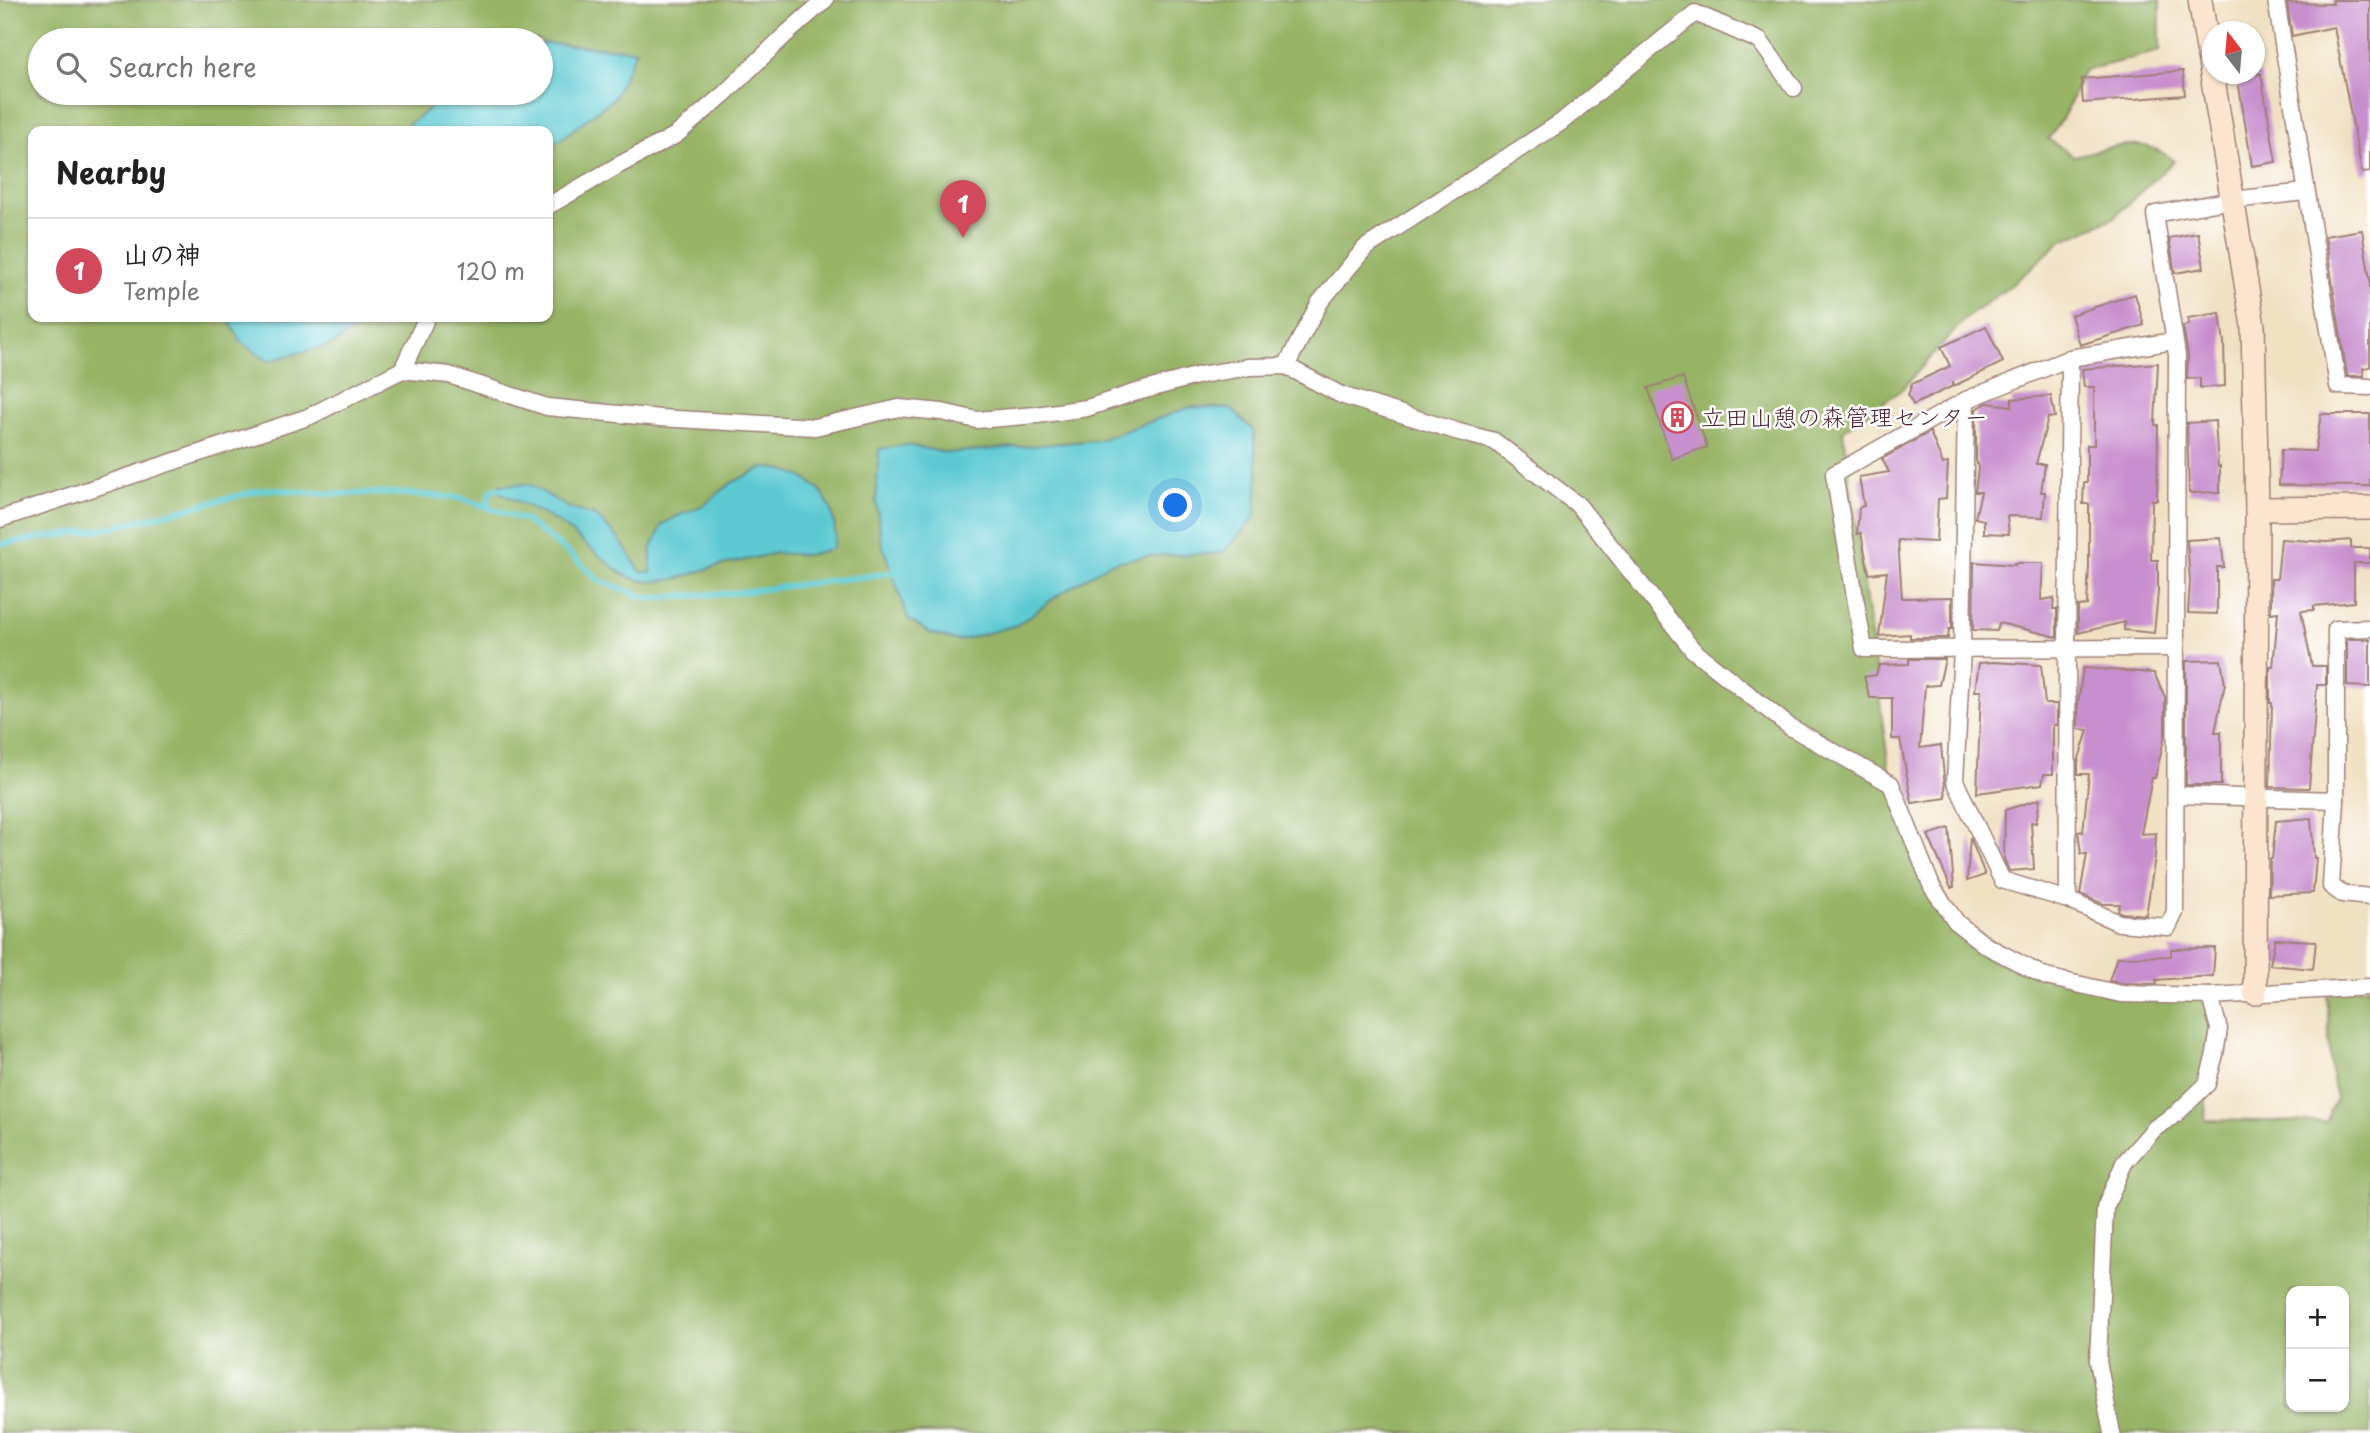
<!DOCTYPE html>
<html lang="en">
<head>
<meta charset="utf-8">
<style>
	:root { --surface:#fff; --page:#f6f6f6; --text:#222; --muted:#767676; --line:#e0e0e0; --accent:#d1495b }
	body { margin:0; font-family:"Playpen Sans","Klee One",sans-serif; background:var(--page); color:var(--text) }
	.controls { position:absolute; right:21px; bottom:21px; display:grid; overflow:hidden; border-radius:14px; box-shadow:0 2px 5px #0004 }
	.controls button { width:63px; height:63px; display:grid; place-items:center; padding:0; border:0; border-bottom:2px solid var(--line); background:var(--surface); color:var(--text); font:35px sans-serif }
	.compass { position:absolute; left:2202px; top:21px; width:63px; height:63px; border-radius:50%; background:var(--surface); box-shadow:0 2px 5px #0004; rotate:344deg }
	.you { position:absolute; left:1176px; top:506px; width:24px; height:24px; margin:-18px; border:5px solid #fff; border-radius:50%; background:#1a73e8; box-shadow:0 0 0 10px #1a73e833 }
	.badge { display:grid; place-items:center; width:46px; height:46px; border-radius:50%; background:var(--accent); color:#fff; font-size:23px; font-weight:700 }
	.pin { position:absolute; translate:-50% -58px; filter:drop-shadow(0 2px 4px #0008) }
	.pin::after { content:''; position:absolute; top:37px; width:24px; height:21px; background:inherit; clip-path:polygon(0 0,100% 0,50% 100%) }
	.list { margin:0; padding:0; list-style:none }
	h2 { display:flex; justify-content:space-between; align-items:center; height:91px; margin:0; padding:0 28px; font-size:30px }
	h2 small { font-size:23px; font-weight:400; color:var(--muted) }
	.list li { display:grid; grid-template-columns:46px 1fr auto; gap:21px; align-items:center; box-sizing:border-box; height:105px; padding:0 28px; border-top:2px solid var(--line) }
	.list b { display:block; font-size:26px; white-space:nowrap }
	.list p { margin:0; font-size:23px; white-space:nowrap; color:var(--muted) }
	.list em { font-size:23px; font-style:normal; color:var(--muted) }
	.icon { flex:none; width:38px; height:38px; fill:none; stroke:currentColor; stroke-width:2; stroke-linecap:round; stroke-linejoin:round }
	.map { position:relative; flex:none; width:2370px; height:1433px; overflow:hidden }
	.search { position:absolute; background:var(--surface); box-shadow:0 2px 5px #0004; left:28px; top:28px; width:525px; height:77px; display:flex; align-items:center; gap:18px; box-sizing:border-box; padding:0 24px; border-radius:38px; color:var(--muted); font-size:26px }
	.panel { position:absolute; background:var(--surface); box-shadow:0 2px 5px #0004; left:28px; top:126px; width:525px; height:196px; border-radius:14px }
	.map>svg:first-child { display:block }
	.forest { fill:#97b466; stroke:#706a48; stroke-width:2; fill-rule:evenodd }
	.water { fill:#5dcad2; stroke:#54747e; stroke-width:2 }
	.lines { fill:none; stroke-linecap:round; stroke-linejoin:round }
	.stream { stroke:#5dcad2; stroke-width:6 }
	.building { fill:#c78fcd }
	.street-casing { stroke:#9e8077; stroke-width:19 }
	.secondary-casing { stroke:#9e8077; stroke-width:26 }
	.street { stroke:#fff; stroke-width:16 }
	.secondary { stroke:#fce5cf; stroke-width:23 }
	.labels { text-anchor:middle; stroke-width:5; stroke-linejoin:round; paint-order:stroke }
	.poi-label { font-size:24px; fill:#4a1f2b; stroke:#fff; text-anchor:start }
</style>
</head>
<body>
<div class="map">
<svg width="2370" height="1433" viewBox="0 0 2370 1433">
	<rect width="100%" height="100%" fill="#fff"/>
	<filter id="ink" filterUnits="userSpaceOnUse"><feTurbulence type="fractalNoise" baseFrequency=".0143" numOctaves="2"/><feDisplacementMap in="SourceGraphic" scale="14" xChannelSelector="R" yChannelSelector="G"/><feConvolveMatrix kernelMatrix="1 2 1 2 8 2 1 2 1" color-interpolation-filters="sRGB"/></filter>
	<filter id="wash" filterUnits="userSpaceOnUse"><feTurbulence type="fractalNoise" baseFrequency=".00686" numOctaves="4" result="noise"/><feDisplacementMap in="SourceGraphic" scale="28" xChannelSelector="R" yChannelSelector="G"/><feGaussianBlur stdDeviation="1.57" result="paint"/><feColorMatrix in="noise" values="0 0 0 0 0 0 0 0 0 0 0 0 0 0 0 0 0 1.4 0 .05"/><feComposite in="paint" operator="in"/></filter>
	<g filter="url(#wash)">
		<rect width="100%" height="100%" fill="#f1e1c3"/>
		<path class="forest" d="M0 0H2160V51L2083 71C2073 96 2065 119 2048 139L2074 156C2112 148 2141 133 2174 161L2113 218 2061 241 2014 283 1966 318 1901 390 1843 431 1891 783 1957 923 2071 984 2210 996 2219 1029 2207 1084 2205 1120 2326 1122 2336 1099 2330 1059 2327 990 2370 987V1433H0ZM40 40H541V93H40ZM33 131H548V317H33ZM2291 1291H2344V1407H2291Z"/>
		<g class="water">
			<polygon points="541,43 636,50 614,98 548,149 548,131 400,131 450,93 541,93"/>
			<polygon points="227,317 372,317 334,344 268,361 242,343"/>
			<polygon points="1191,407 1231,409 1253,430 1258,474 1255,517 1223,553 1149,556 1110,563 1057,596 1017,625 958,641 930,633 908,619 881,540 876,500 879,449 907,445 947,453 1099,440"/>
			<path d="M762 468C797 468 828 485 834 522 835 533 837 539 832 549L807 555 776 553 714 567 676 579 651 582 634 579 621 573 558 522 499 492V485L529 484 569 508 596 516 619 539 641 572H651V550L662 525 675 517 704 505 731 483Z"/>
		</g>
		<g class="lines">
			<g class="stream">
				<polyline points="487,507 490,491 499,489"/>
				<polyline points="0,544 110,528 265,489 330,494 396,493 461,498 525,520 570,554 600,581 647,598 733,593 891,573"/>
			</g>
		</g>
		<g id="blocks">
			<g class="building">
				<polygon points="2332,0 2370,0 2370,172 2362,173 2334,27 2292,36 2287,3 2333,4"/>
				<polygon points="2183,71 2185,95 2083,103 2081,79"/>
				<polygon points="2237,74 2261,74 2276,162 2252,166"/>
				<polygon points="2362,230 2370,280 2370,367 2363,368 2364,376 2347,376 2325,236"/>
				<polygon points="2198,233 2204,268 2175,273 2169,238"/>
				<polygon points="2135,294 2144,325 2080,345 2071,315"/>
				<polygon points="2220,313 2224,343 2225,386 2200,388 2200,378 2187,379 2188,355 2183,326 2189,325 2188,318"/>
				<polygon points="1986,326 2003,362 1954,386 1953,381 1953,386 1913,405 1908,395 1912,384 1950,366 1941,347"/>
				<polygon points="2158,363 2155,425 2158,425 2157,500 2152,500 2151,560 2158,560 2158,592 2154,633 2124,630 2125,622 2078,633 2078,606 2087,605 2089,566 2089,504 2083,504 2084,483 2087,483 2087,445 2094,445 2094,387 2084,387 2082,369"/>
				<polygon points="1683,377 1707,447 1672,459 1648,388"/>
				<polygon points="2051,396 2055,417 2048,418 2036,464 2045,464 2041,492 2045,492 2043,517 2007,516 2009,534 1984,533 1984,520 1975,518 1981,492 1975,492 1978,468 1976,460 1976,409 1987,403 2012,406 2012,399"/>
				<polygon points="2321,414 2370,414 2370,486 2279,485 2281,450 2315,451"/>
				<polygon points="2215,421 2218,467 2220,466 2220,492 2189,493 2187,423"/>
				<polygon points="1930,432 1943,464 1948,463 1946,498 1938,499 1936,542 1898,540 1902,598 1952,597 1952,629 1949,629 1948,638 1910,638 1910,634 1879,636 1887,572 1869,574 1861,533 1857,534 1859,507 1864,506 1859,477 1889,472 1882,459"/>
				<polygon points="2221,538 2224,567 2217,567 2217,614 2188,613 2190,582 2187,540"/>
				<polygon points="2281,539 2327,542 2351,540 2351,548 2370,548 2370,563 2354,563 2354,602 2314,606 2314,610 2301,611 2312,666 2326,666 2326,685 2317,685 2309,788 2270,787 2272,703 2270,703 2270,667 2273,667 2278,612 2271,613 2271,579 2277,579"/>
				<polygon points="1974,562 2015,565 2014,563 2043,563 2041,600 2054,598 2053,609 2057,609 2057,637 1999,623 1997,631 1973,630"/>
				<polygon points="2347,639 2370,639 2370,687 2347,686"/>
				<polygon points="1909,659 1945,659 1939,685 1925,686 1920,748 1941,745 1946,798 1912,803 1900,739 1892,739 1892,698 1870,698 1864,677 1876,675 1879,665 1909,664"/>
				<polygon points="2221,660 2225,684 2215,732 2221,732 2221,785 2186,785 2186,661"/>
				<polygon points="1994,662 2041,665 2045,704 2057,704 2057,725 2053,725 2053,774 2044,774 2042,784 1977,793 1981,691 1975,691 1979,663"/>
				<polygon points="2083,668 2154,673 2165,697 2165,735 2155,778 2152,778 2141,834 2156,833 2155,857 2146,915 2122,913 2118,911 2120,904 2103,904 2080,894 2087,854 2081,854 2078,831 2083,832 2089,774 2078,774 2078,762 2088,730 2078,729 2078,703"/>
				<polygon points="2040,799 2036,823 2031,822 2034,869 2009,871 2004,859 2005,810"/>
				<polygon points="2311,818 2314,858 2316,858 2313,893 2269,895 2270,859 2272,859 2276,821"/>
				<polygon points="1949,828 1954,887 1951,888 1928,835"/>
				<polygon points="1970,837 1985,875 1967,881"/>
				<polygon points="2275,939 2316,941 2313,969 2270,965"/>
				<polygon points="2215,948 2213,976 2156,980 2157,984 2121,983 2109,981 2117,957 2171,956 2171,949"/>
			</g>
		</g>
	</g>
	<g filter="url(#ink)">
		<use href="#blocks" fill-opacity="0" stroke="#9e8077" stroke-width="2"/>
		<g class="lines">
			<defs>
				<g id="street">
					<polyline points="2276,0 2338,386 2370,387"/>
					<polyline points="548,206 619,165 676,135 724,94 785,35 825,0"/>
					<polyline points="2174,341 2070,358 1966,400 1834,474 1864,649 2175,648"/>
					<polyline points="1286,366 1320,302 1365,248 1560,123 1695,13 1760,41 1794,88"/>
					<polyline points="402,370 427,317"/>
					<polyline points="1966,400 1962,649 1955,781 2002,880 2068,900 2119,923 2168,927 2175,912 2177,355 2155,214 2232,200 2306,192"/>
					<polyline points="0,519 308,417 402,370 449,375 547,407 660,418 815,427 899,408 942,412 977,420 1036,415 1087,408 1130,394 1200,375 1249,367 1286,366 1341,395 1459,432 1494,441 1578,505 1693,650 1790,727 1891,784 1932,887 1957,923 1985,945 2046,977 2121,994 2210,996 2370,987"/>
					<polyline points="2370,628 2336,629 2336,800 2331,886 2342,894 2370,897"/>
					<polyline points="2177,795 2336,800"/>
					<polyline points="2068,900 2067,649 2070,358"/>
					<polyline points="2112,1433 2098,1361 2105,1208 2124,1163 2155,1128 2176,1114 2207,1084 2215,1054 2219,1029 2210,996"/>
				</g>
				<g id="secondary">
					<polyline points="2200,0 2253,326 2257,509 2255,993"/>
					<polyline points="2257,509 2370,508"/>
				</g>
			</defs>
			<use href="#street" class="street-casing"/>
			<use href="#secondary" class="secondary-casing"/>
			<use href="#street" class="street"/>
			<use href="#secondary" class="secondary"/>
		</g>
	</g>
	<defs>
		<symbol id="building-ring" viewBox="-11 -11 22 22"><circle r="9.5" fill="#fff" stroke="#d1495b" stroke-width="1.5"/><path d="M-4-6H4V6H1V3H-1V6H-4ZM-2.5-4.3h1.7v1.8h-1.7ZM.8-4.3h1.7v1.8H.8ZM-2.5-1h1.7V.8h-1.7ZM.8-1h1.7V.8H.8Z" fill="#d1495b"/></symbol>
	</defs>
	<g fill-rule="evenodd">
		<use href="#building-ring" x="1660" y="400" width="35" height="35"/>
	</g>
	<g class="labels">
		<g class="poi-label">
			<text x="1701" y="426">立田山憩の森管理センター</text>
		</g>
	</g>
</svg>
<div class="controls">
<button>+</button>
<button>−</button>
</div>
<svg class="compass" viewBox="-18 -18 36 36"><path d="M0-13l5 13h-10z" fill="#e53935"/><path d="M0 13l5-13h-10z" fill="#767676"/></svg>
<div class="you"></div>
<div class="pin badge" style="left:963px;top:238px">1</div>
<div class="search"><svg class="icon" aria-label="search" viewBox="0 0 24 24"><circle cx="10" cy="10" r="6"/><path d="M15 15l6 6"/></svg>Search here</div>
<section class="panel">
<h2>Nearby<small></small></h2>
<ul class="list">
<li><span class="badge">1</span><div><b>山の神</b><p>Temple</p></div><em>120 m</em></li>
</ul>
</section>
</div>
</body>
</html>
